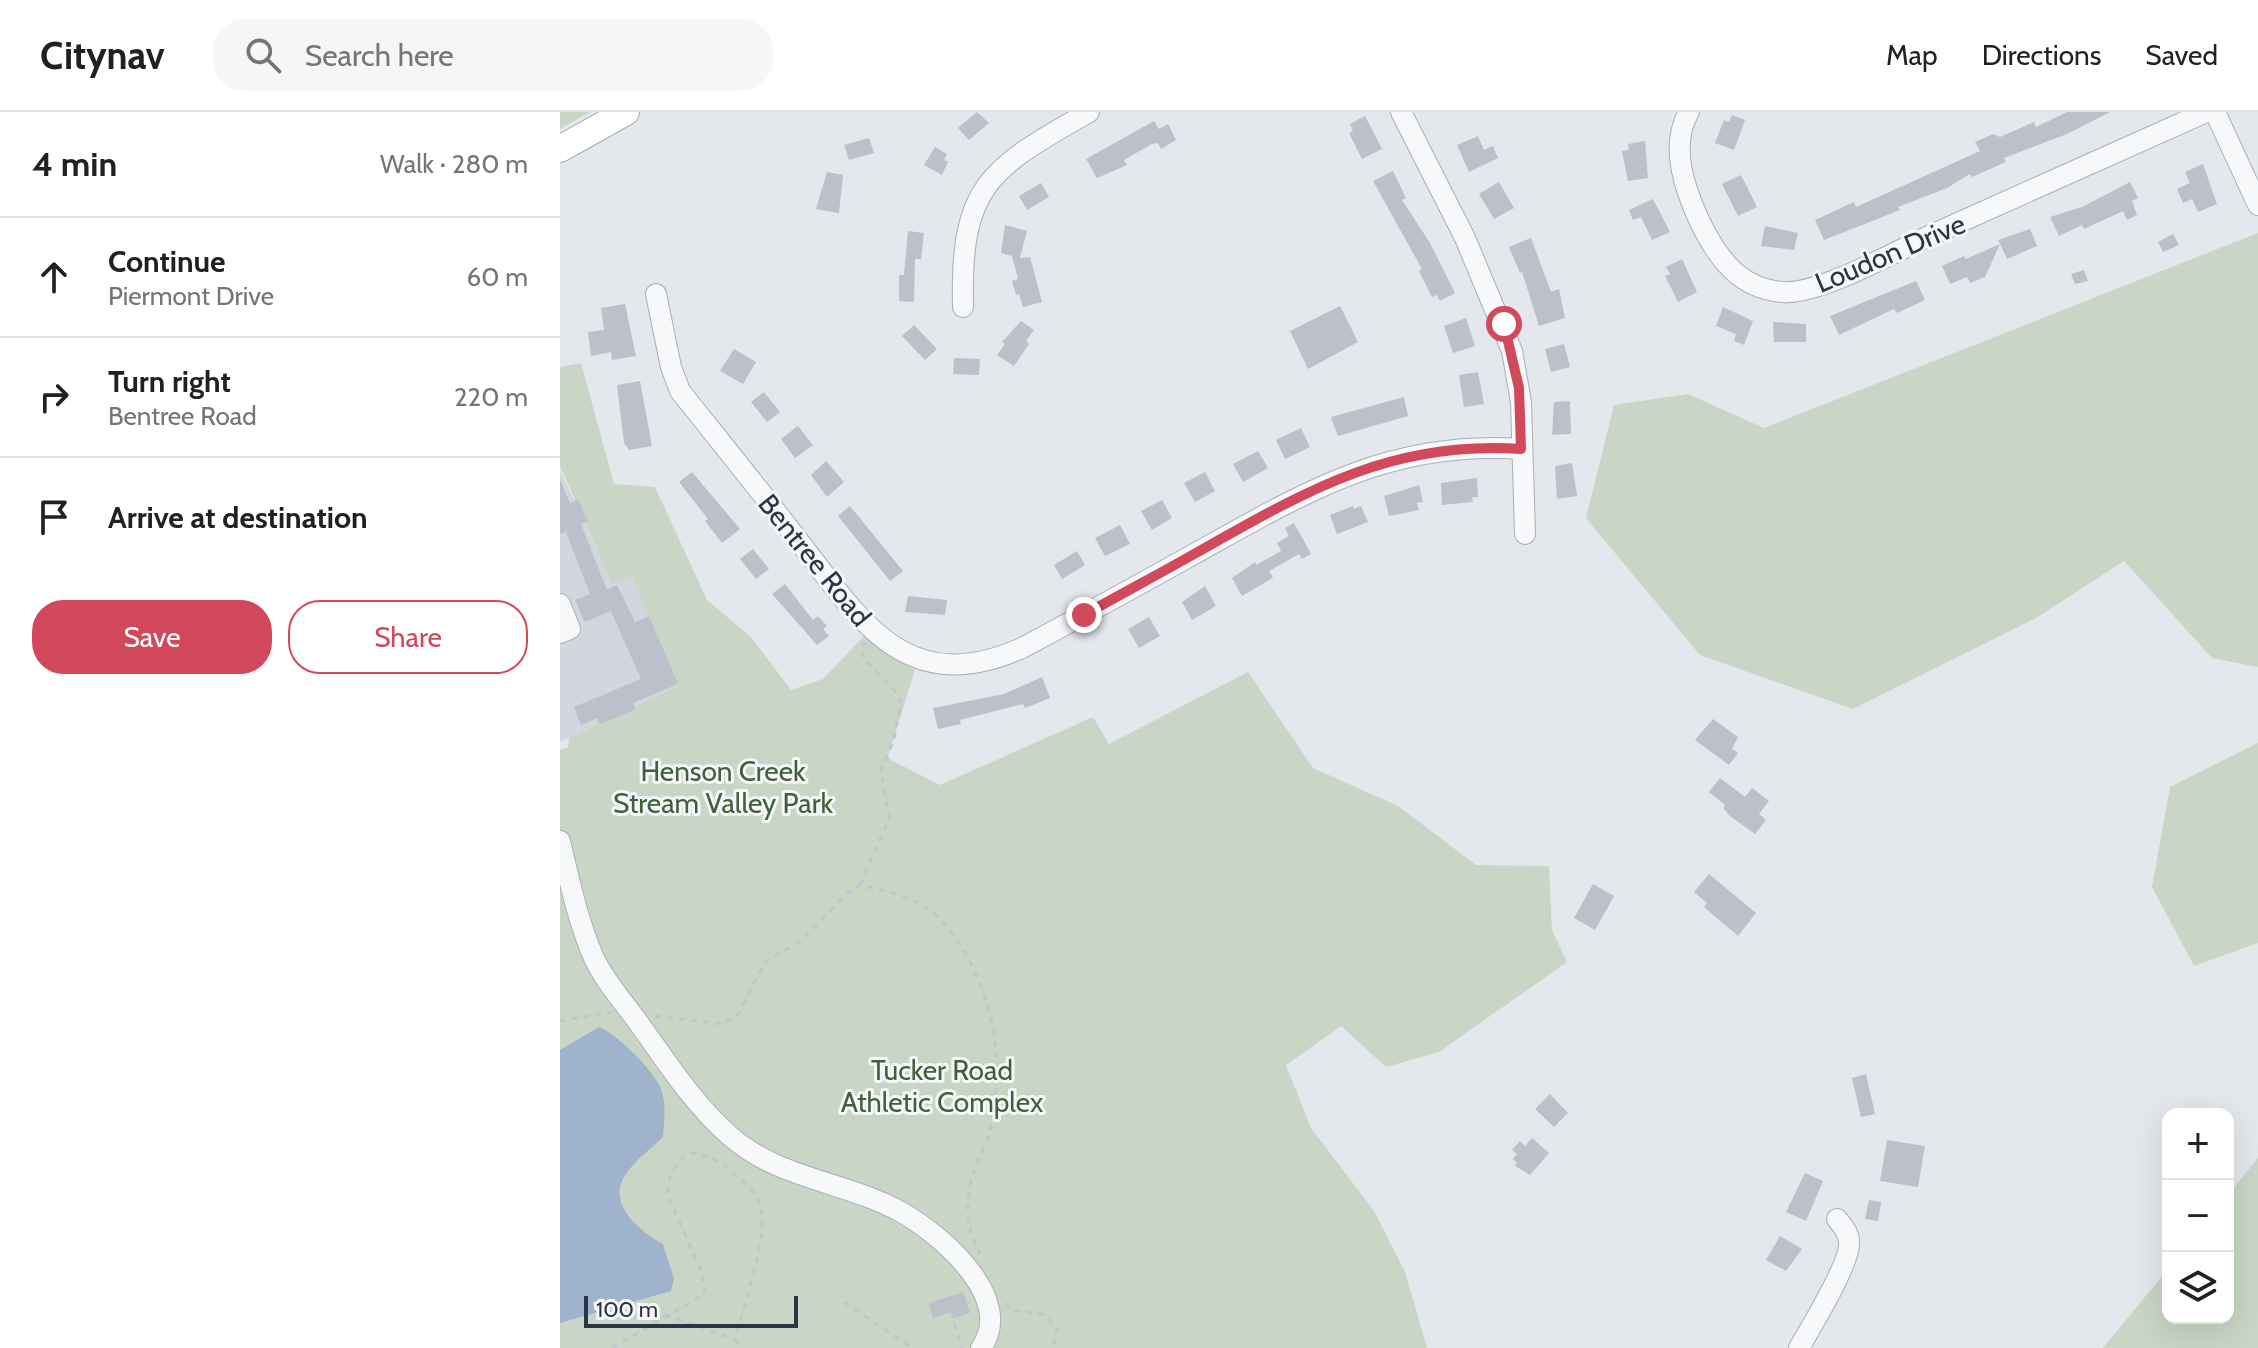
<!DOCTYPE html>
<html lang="en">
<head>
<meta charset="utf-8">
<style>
	:root { --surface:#fff; --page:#f6f6f6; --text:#202124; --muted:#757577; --line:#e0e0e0; --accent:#d1495b }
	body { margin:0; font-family:Cabin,sans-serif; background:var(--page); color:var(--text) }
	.controls { position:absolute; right:24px; bottom:24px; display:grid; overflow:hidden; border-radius:16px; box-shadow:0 8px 32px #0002 }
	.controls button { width:72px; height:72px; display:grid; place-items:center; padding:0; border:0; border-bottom:2px solid var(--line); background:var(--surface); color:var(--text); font:40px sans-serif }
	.scale { position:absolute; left:24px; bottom:20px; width:214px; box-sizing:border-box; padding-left:8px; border:4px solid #2b3445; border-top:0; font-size:22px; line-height:28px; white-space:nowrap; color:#2b3445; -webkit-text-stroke:6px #f4f6f9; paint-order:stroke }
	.stop { position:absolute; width:24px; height:24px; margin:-18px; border:6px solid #d1495b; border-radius:50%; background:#fff }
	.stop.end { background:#d1495b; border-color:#fff; box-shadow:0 2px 8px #0008 }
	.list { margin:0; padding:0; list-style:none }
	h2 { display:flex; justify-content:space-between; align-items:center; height:104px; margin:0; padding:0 32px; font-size:34px }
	h2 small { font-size:26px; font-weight:400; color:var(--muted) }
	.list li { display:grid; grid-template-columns:52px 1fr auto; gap:24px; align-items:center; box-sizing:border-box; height:120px; padding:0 32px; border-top:2px solid var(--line) }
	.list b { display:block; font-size:30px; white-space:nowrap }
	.list p { margin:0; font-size:26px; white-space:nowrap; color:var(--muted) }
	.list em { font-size:26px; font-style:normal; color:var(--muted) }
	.actions { display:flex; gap:16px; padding:24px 32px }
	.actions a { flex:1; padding:18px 0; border:2px solid var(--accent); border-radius:32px; text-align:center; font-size:28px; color:var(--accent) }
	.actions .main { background:var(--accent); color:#fff }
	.icon { flex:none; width:44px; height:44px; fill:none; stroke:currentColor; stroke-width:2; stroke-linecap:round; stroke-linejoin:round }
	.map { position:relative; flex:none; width:1698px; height:1236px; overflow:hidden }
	header { display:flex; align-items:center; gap:48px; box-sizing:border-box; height:112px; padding:0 40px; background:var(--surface); border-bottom:2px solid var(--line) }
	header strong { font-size:38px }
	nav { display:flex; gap:44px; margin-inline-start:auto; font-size:28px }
	.search { width:560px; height:72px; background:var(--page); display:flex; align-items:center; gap:20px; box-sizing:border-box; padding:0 28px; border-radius:32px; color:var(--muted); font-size:30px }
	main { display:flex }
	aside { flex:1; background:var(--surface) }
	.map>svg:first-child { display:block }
	.built { fill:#d2d6de }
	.green { fill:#c9d6c5 }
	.water { fill:#9fb4cc }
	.building { fill:#bbc0ca }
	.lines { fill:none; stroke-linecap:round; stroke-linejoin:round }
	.minor-casing { stroke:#a9aeb7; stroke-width:22 }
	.major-casing { stroke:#a3abb8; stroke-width:28 }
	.path { stroke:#c2c5cb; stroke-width:3; stroke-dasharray:6 6; stroke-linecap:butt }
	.minor { stroke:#f7f8fa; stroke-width:20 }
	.major { stroke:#fff; stroke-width:26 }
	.route { stroke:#d1495b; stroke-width:10 }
	.labels { text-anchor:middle; stroke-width:6; stroke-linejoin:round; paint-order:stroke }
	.street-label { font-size:28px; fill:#2b3445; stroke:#f4f6f9 }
	.park-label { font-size:28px; fill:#3f6138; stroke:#f4f6f9 }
</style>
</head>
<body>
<header>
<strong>Citynav</strong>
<div class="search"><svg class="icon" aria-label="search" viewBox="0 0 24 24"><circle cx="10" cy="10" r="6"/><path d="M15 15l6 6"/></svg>Search here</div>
<nav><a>Map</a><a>Directions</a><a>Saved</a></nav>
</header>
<main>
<aside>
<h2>4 min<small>Walk · 280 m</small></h2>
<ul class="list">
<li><svg class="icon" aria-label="ahead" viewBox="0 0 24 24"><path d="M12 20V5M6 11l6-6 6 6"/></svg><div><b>Continue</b><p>Piermont Drive</p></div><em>60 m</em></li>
<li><svg class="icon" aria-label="right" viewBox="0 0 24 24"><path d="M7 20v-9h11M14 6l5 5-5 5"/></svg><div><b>Turn right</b><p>Bentree Road</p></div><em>220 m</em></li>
<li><svg class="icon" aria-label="arrive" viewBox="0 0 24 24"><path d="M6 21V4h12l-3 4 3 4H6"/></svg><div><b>Arrive at destination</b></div></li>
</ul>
<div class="actions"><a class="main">Save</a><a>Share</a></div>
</aside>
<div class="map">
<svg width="1698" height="1236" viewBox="0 0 1698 1236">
	<rect width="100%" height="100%" fill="#e4e7ec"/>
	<polygon class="built" points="0,358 52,470 72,463 119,574 0,630"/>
	<g class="green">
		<polygon points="0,0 30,0 0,17"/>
		<polygon points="1698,121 1698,555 1652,546 1564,449 1476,506 1293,597 1140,543 1026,406 1054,293 1128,282 1204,316"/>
		<polygon points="21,251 54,372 95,375 147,488 191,525 231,578 263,567 305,523 329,544 355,558 328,644 331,648 380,673 533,605 549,632 688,560 753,656 838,694 916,753 989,754 992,818 1007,850 879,940 826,955 781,914 726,953 751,1016 814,1099 845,1160 867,1236 0,1236 0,638 8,635 9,626 118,574 72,464 52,471 0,354 0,255"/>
		<polygon points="1698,631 1698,831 1634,854 1592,775 1610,675"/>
		<polygon points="1698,1046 1698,1236 1543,1236 1608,1157 1608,1206 1668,1206 1668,1083"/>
	</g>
	<path class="water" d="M39 915C55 920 94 959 100 975 107 991 104 1009 103 1025 91 1037 75 1048 66 1062 45 1091 80 1120 103 1132L114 1167 111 1179 0 1211V938Z"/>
	<g class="building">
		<polygon points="417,0 429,11 409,28 398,16"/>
		<polygon points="1507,0 1550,0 1507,22 1444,46 1446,50 1412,65 1410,62 1387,76 1338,95 1340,98 1264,128 1255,108 1294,90 1296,95 1420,39 1415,30 1433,22 1440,25 1474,10 1476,15"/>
		<polygon points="1172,3 1185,8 1174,38 1155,31 1164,8 1169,10"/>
		<polygon points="805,4 822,37 802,47 789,21 793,19 790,12"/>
		<polygon points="594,9 599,17 608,12 616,28 601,37 598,31 592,32 564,48 567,53 537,66 526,47"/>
		<polygon points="918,24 924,38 933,34 938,46 909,60 897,33"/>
		<polygon points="309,26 314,41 289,48 284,33"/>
		<polygon points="1085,29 1088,66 1068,69 1062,39 1069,38 1068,32"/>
		<polygon points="375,35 387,42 384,48 388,50 382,63 364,53"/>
		<polygon points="1643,52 1657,92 1638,100 1632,87 1623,91 1617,77 1630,71 1625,60"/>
		<polygon points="833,59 846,86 842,88 870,131 895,181 880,189 877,183 872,185 859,159 862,157 813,69"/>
		<polygon points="267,60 283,63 279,101 256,97"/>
		<polygon points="1181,63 1197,95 1178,104 1162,72"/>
		<polygon points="939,70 954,96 934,107 919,82"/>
		<polygon points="1570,70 1578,86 1572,89 1577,103 1567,108 1563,99 1524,117 1522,113 1499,124 1490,105 1522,95"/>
		<polygon points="481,71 489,85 467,98 459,84"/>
		<polygon points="1093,87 1110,120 1092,128 1081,105 1073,108 1069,98"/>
		<polygon points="445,113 467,119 460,146 470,145 482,190 463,195 459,182 456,183 452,169 458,167 452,144 441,141"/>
		<polygon points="1205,114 1238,121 1234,138 1201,134"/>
		<polygon points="1470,117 1477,134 1447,147 1440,132 1425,165 1410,171 1407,165 1390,172 1382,154 1404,144 1406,147 1440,132 1438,128"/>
		<polygon points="348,119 364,121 361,147 355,147 354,190 339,189 339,163 344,163"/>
		<polygon points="1613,122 1619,133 1603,140 1598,130"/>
		<polygon points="971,126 991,180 999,177 1005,206 979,214 962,160 960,161 949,135"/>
		<polygon points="1122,147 1137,180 1118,190 1105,164 1110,162 1106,155"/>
		<polygon points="1524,158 1528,169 1515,172 1511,162"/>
		<polygon points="1356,169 1365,188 1337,201 1334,197 1279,223 1270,204"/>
		<polygon points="65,192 76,244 52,248 51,240 31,244 28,220 44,218 41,196"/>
		<polygon points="780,194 798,230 748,257 730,219"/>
		<polygon points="1163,195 1193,209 1184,233 1174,229 1176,222 1156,214"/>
		<polygon points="906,206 915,234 893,241 884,214"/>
		<polygon points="461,209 474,218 466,229 469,232 454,254 437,243 445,232 442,230"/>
		<polygon points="1213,210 1246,212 1246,230 1214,230"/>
		<polygon points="354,213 377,237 365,248 342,224"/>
		<polygon points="1004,232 1010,255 991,260 985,237"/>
		<polygon points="174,237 196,250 183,272 160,259"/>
		<polygon points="394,246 420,247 419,263 393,262"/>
		<polygon points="918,260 924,292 904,295 899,263"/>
		<polygon points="80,269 92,334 69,338 64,331 57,273"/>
		<polygon points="204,280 220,300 207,310 191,290"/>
		<polygon points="844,285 848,304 778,324 771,305"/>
		<polygon points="1010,289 1011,322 992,323 994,290"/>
		<polygon points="238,314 253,333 235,346 221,327"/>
		<polygon points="741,316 750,335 725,347 716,328"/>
		<polygon points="698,339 708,356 683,370 673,352"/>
		<polygon points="266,349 284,370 267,385 251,363"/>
		<polygon points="1012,351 1017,384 997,387 995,354"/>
		<polygon points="132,360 180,417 162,431 145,409 148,407 119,370"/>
		<polygon points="645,360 655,379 635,390 624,371"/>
		<polygon points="917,366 918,385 912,385 913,390 882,393 881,371"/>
		<polygon points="0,368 10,391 18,387 28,410 21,412 47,478 57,473 75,510 89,504 118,572 73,591 76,597 40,612 37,606 21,613 14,595 81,567 51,499 25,510 15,488 30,482 6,420 0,422"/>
		<polygon points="859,373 863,390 857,391 859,398 829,404 824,384"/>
		<polygon points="602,388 612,406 592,418 581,399"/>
		<polygon points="290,394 343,459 330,469 278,404"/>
		<polygon points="793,394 794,397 801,394 808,410 777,422 770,403"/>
		<polygon points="734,411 751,442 742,447 739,442 709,459 713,466 682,484 672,466 695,450 696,453 721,439 717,431 729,424 725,416"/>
		<polygon points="560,413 570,432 545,444 535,426"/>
		<polygon points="193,437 209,457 196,467 180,447"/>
		<polygon points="517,439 525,453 502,467 494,453"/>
		<polygon points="225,472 253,508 258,504 267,514 263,517 269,524 257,533 212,482"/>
		<polygon points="645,474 656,494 632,508 622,490"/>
		<polygon points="348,484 387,488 385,503 345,500"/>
		<polygon points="589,505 600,524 579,536 568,517"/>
		<polygon points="482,565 490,586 465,596 463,592 400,608 401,612 378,617 373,596 444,582"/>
		<polygon points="1153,607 1178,625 1172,637 1178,641 1169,653 1135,628"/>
		<polygon points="1160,666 1185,685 1192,676 1209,689 1199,702 1206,708 1195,722 1170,704 1163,696 1165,693 1149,680"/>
		<polygon points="1149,762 1196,801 1178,824 1144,795 1147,791 1134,780"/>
		<polygon points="1033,772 1054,784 1035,818 1014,806"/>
		<polygon points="1306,962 1315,1002 1301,1005 1292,966"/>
		<polygon points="990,982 1008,1001 994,1015 975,997"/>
		<polygon points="972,1026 989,1041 970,1063 955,1054 957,1051 953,1047 957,1042 952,1038 960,1029 965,1034"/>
		<polygon points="1327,1028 1365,1034 1358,1075 1320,1069"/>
		<polygon points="1245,1061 1263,1069 1246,1109 1226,1100"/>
		<polygon points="1309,1088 1321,1090 1318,1109 1305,1107"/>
		<polygon points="1220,1124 1242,1137 1226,1159 1206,1148"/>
		<polygon points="403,1180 410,1201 393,1206 391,1200 373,1206 369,1191"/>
	</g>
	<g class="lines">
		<defs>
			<g id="minor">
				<polyline points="841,0 905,126 952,239 961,290 965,422"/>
				<path d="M1129 0C1109 34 1125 78 1140 110 1158 147 1180 177 1223 180 1258 183 1335 140 1369 124 1461 83 1553 41 1646 0"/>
				<polyline points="1655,0 1698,93"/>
				<path d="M96 182 111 255 120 279C159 328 199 377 237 427 300 507 345 588 462 536 520 505 577 474 634 442 744 381 829 328 961 337"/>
				<path d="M403 195C400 73 429 57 529 0"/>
				<polyline points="0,492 10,517 0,521"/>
				<path d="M0 729C9 767 18 810 34 846 44 868 61 887 75 906 105 947 132 991 170 1024 220 1068 285 1069 341 1100 382 1123 456 1187 421 1236"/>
				<path d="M1239 1236C1251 1215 1291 1150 1289 1130 1289 1121 1283 1114 1277 1107"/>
			</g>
			<polyline id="major" points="0,37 66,0"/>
		</defs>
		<use href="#minor" class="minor-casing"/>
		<use href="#major" class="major-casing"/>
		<g class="path">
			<polyline points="300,773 329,707 321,656 333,631 341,591 334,578 303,546 304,530"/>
			<path d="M95 904 163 912 178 902 206 849 241 829 287 781 300 773C320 778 342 782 359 791 404 817 433 890 436 940 438 965 435 995 430 1020 428 1029 422 1039 418 1048 405 1081 403 1110 420 1142"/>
			<polyline points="0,909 51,900"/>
			<polyline points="284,1190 352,1236"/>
			<polyline points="446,1191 451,1198 486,1203 497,1218 493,1236"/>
			<polyline points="391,1200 402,1236"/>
			<polyline points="105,1203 175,1227"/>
			<path d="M52 1236 145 1182 142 1161 108 1084C107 1063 113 1056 128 1041 146 1041 159 1048 172 1060 181 1067 192 1076 198 1087 213 1116 183 1193 175 1227L180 1236"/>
		</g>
		<use href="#minor" class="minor"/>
		<use href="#major" class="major"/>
	</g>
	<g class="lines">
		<path class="route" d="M524 503C561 482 599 462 636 441 744 380 831 328 961 337L959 276 944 212"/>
	</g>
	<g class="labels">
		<g class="street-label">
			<text transform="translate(1330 141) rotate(-23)" y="10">Loudon Drive</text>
			<text transform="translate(255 448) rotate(51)" y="10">Bentree Road</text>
		</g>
		<g class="park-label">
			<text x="163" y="669">Henson Creek<tspan x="163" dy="32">Stream Valley Park</tspan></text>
			<text x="382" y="968">Tucker Road<tspan x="382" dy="32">Athletic Complex</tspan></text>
		</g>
	</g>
</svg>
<div class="controls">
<button>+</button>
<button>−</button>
<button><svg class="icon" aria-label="layers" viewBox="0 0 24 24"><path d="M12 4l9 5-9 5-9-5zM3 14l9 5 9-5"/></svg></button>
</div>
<div class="scale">100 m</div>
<div class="stop" style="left:944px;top:212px"></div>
<div class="stop end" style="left:524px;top:503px"></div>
</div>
</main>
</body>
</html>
